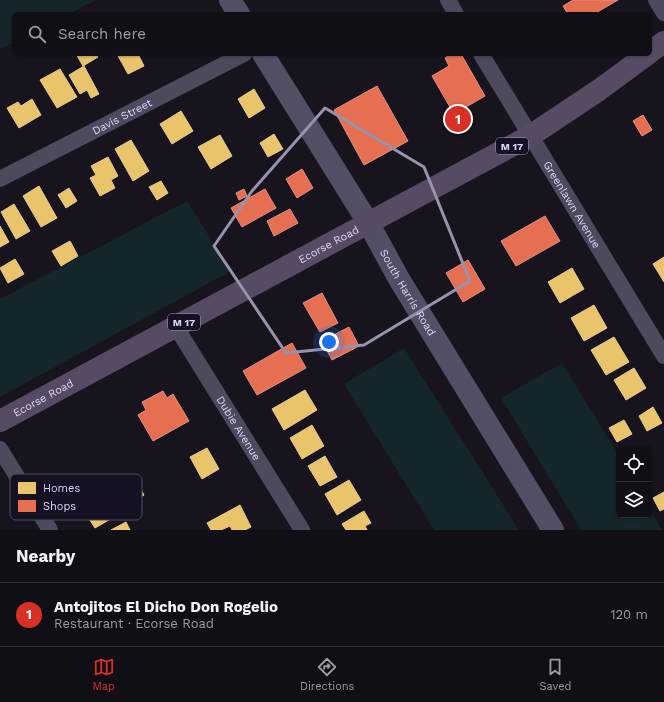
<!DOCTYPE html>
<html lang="en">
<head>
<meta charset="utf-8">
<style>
	:root { --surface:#110f16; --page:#1a181f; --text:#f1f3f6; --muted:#9c9ca1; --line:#302f35; --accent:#d93025 }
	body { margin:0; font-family:"Work Sans",sans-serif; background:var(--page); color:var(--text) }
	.controls { position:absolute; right:12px; bottom:12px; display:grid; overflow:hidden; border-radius:6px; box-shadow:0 1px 3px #0004 }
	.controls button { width:36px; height:36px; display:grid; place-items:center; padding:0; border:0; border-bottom:1px solid var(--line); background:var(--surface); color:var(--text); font:20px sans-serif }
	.you { position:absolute; left:329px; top:342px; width:14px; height:14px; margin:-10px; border:3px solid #fff; border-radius:50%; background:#1a73e8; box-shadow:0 0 0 6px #1a73e833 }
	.badge { display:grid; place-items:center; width:26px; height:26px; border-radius:50%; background:var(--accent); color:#fff; font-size:13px; font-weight:700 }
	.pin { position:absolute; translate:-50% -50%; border:2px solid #fff; box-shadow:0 1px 4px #0006 }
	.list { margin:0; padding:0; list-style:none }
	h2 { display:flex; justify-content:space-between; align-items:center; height:52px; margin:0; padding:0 16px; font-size:17px }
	h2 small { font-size:13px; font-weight:400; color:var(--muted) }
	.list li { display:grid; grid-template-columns:26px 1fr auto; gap:12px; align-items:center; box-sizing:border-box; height:64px; padding:0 16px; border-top:1px solid var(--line) }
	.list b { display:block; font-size:15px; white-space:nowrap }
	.list p { margin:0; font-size:13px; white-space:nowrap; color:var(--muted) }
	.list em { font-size:13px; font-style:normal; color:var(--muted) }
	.icon { flex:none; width:22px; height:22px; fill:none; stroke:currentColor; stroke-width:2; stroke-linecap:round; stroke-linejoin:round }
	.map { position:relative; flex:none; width:664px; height:530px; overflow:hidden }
	.search { position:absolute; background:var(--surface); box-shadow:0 1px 3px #0004; left:12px; right:12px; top:12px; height:44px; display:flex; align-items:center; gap:10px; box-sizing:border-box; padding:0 14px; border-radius:6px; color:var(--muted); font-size:15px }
	.sheet { height:116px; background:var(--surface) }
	nav { display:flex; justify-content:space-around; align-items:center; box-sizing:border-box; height:56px; border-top:1px solid var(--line); background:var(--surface); font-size:11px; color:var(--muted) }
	nav a { display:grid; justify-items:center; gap:2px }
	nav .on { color:var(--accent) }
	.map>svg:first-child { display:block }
	.green { fill:#142629 }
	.homes { fill:#e9c46a; stroke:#e6c995 }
	.shops { fill:#e76f51; stroke:#e48e84 }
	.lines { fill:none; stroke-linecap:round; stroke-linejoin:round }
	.street { stroke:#4d4a5e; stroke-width:16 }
	.secondary { stroke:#524e64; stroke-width:22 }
	.primary { stroke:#564b62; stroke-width:22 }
	.marked { fill:none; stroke:#9892ad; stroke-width:3; stroke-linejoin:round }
	.labels { text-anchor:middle; stroke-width:4; stroke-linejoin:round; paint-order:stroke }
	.shield { fill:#151022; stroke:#a29bb9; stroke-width:1 }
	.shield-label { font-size:10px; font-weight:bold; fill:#ded6fa }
	.street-label { font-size:11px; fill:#ded6fa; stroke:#151022 }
	.key { fill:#151022; stroke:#514b63; stroke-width:1 }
	.key-label { font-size:11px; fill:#ded6fa }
</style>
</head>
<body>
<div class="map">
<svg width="664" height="530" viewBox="0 0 664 530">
	<rect width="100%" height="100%" fill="#17141e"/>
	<g class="green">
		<polygon points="0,0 96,0 69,14 14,14 14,42 0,49"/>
		<polygon points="187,201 231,271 0,397 0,299"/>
		<polygon points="404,348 519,530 434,530 344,384"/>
		<polygon points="562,363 619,456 619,515 649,515 649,508 662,530 581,530 501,398"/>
	</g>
	<g class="homes">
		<polygon points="76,54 96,54 98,57 83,66"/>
		<polygon points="117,54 138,54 144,66 128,74"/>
		<polygon points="84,66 99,94 91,98 87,90 80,94 69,75"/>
		<polygon points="60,69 77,97 57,108 40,80"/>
		<polygon points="254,89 265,108 249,118 238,99"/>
		<polygon points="32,99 41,115 19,128 7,108 18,102 21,106"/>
		<polygon points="181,111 193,131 172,144 160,124"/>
		<polygon points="274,134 283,149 268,157 260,143"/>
		<polygon points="220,135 232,156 211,169 198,147"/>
		<polygon points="131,140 149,171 133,181 115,149"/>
		<polygon points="108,157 118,176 111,180 115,188 100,196 90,178 96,175 91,166"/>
		<polygon points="161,181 168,193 157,200 149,187"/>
		<polygon points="39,186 57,218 41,227 23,196"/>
		<polygon points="69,188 77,201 66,208 58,195"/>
		<polygon points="14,204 30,231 16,239 1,212"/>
		<polygon points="0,226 9,242 0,247"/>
		<polygon points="70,241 78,256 61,266 52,251"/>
		<polygon points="664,257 664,282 653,264"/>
		<polygon points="15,259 24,274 8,283 0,268"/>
		<polygon points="572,268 584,289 560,303 548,282"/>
		<polygon points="594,305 607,328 584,341 571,318"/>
		<polygon points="614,337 629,362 606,375 591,350"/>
		<polygon points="634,368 646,388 626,400 614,380"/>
		<polygon points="305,390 317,410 284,430 272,409"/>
		<polygon points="653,407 662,423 647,431 639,416"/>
		<polygon points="624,420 632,434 617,442 609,428"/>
		<polygon points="312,425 324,446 302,459 290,438"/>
		<polygon points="207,448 219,469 202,479 190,457"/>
		<polygon points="325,456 337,477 320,486 308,466"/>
		<polygon points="135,479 144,495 130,503 120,487"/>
		<polygon points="349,480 361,500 337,515 325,494"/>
		<polygon points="664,492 664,509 660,511 653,498"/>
		<polygon points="102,496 114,517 95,528 82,508"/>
		<polygon points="240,505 251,527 245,530 232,530 230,526 221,530 211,530 207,523"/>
		<polygon points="364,511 371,523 365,526 367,530 346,530 342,524"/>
		<polygon points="126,522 130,530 111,530"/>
	</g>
	<g class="shops">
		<polygon points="573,0 618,0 594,14 568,14 563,6"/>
		<polygon points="452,54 461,54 485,96 454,114 432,76 449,66 445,58"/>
		<polygon points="377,86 408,141 364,165 334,110"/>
		<polygon points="643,115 652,130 642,136 633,121"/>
		<polygon points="302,169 313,188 297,198 286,179"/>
		<polygon points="244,189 247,196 239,200 236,193"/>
		<polygon points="265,189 276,208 242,227 231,208"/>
		<polygon points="290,209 298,223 274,236 267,221"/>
		<polygon points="545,216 560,241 516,266 501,241"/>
		<polygon points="468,260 485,289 463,302 446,273"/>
		<polygon points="322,293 338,323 320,332 303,303"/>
		<polygon points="349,327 359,346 332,360 322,341"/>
		<polygon points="292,343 306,368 257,395 243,371"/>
		<polygon points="163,391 167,398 173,394 189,421 153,441 138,415 146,410 142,402"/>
	</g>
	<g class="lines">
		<g class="street">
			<polyline points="448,0 456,14"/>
			<polyline points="656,0 664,13"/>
			<path id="s1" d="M481 54 664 356"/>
			<path id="s2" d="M0 179 244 54"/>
			<path id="s3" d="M176 327 302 530"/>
			<polyline points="0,449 50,530"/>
		</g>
		<g class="secondary">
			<polyline points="230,0 239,14"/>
			<path id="s4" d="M263 54 369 224 399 279 553 530"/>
		</g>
		<g class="primary">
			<polyline points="650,52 664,42"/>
			<path id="s5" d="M0 421 530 136 599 90 648 54"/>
		</g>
	</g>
	<path class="marked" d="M325 108 424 167 470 281 364 345 286 353 214 246 252 191Z"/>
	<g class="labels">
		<g class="shield">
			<rect x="496" y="138" width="32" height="16" rx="3"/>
			<rect x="168" y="314" width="32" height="16" rx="3"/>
		</g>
		<g class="shield-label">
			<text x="512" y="150">M 17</text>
			<text x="184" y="326">M 17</text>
		</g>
		<g class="street-label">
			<text dy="4" stroke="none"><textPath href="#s2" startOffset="137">Davis Street</textPath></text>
			<text dy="4" stroke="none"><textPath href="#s1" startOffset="176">Greenlawn Avenue</textPath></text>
			<text dy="4" stroke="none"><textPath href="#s5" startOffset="373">Ecorse Road</textPath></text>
			<text dy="4" stroke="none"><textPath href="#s4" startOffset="279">South Harris Road</textPath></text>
			<text dy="4" stroke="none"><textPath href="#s5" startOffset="49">Ecorse Road</textPath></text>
			<text dy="4" stroke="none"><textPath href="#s3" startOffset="119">Dubie Avenue</textPath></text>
		</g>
	</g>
	<rect x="10" y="474" width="132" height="46" rx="6" class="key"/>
	<rect x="18" y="482" width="18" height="12" fill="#e9c46a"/>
	<rect x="18" y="500" width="18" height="12" fill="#e76f51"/>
	<g class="key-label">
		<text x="43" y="492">Homes</text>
		<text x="43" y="510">Shops</text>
	</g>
</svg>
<div class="controls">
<button><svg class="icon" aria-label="locate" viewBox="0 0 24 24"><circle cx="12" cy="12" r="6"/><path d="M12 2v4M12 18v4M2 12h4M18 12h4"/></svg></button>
<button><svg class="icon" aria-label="layers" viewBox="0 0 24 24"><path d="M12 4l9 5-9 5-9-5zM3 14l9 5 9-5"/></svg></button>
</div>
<div class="you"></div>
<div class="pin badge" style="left:458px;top:119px">1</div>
<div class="search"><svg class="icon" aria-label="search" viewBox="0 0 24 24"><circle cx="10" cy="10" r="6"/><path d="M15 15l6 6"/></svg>Search here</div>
</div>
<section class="sheet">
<h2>Nearby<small></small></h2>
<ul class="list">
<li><span class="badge">1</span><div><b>Antojitos El Dicho Don Rogelio</b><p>Restaurant · Ecorse Road</p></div><em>120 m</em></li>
</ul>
</section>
<nav>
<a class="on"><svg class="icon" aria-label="map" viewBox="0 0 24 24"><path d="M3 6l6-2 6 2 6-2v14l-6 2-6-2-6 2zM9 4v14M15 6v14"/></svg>Map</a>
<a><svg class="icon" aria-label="directions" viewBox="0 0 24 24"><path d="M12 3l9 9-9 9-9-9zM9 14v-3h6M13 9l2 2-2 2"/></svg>Directions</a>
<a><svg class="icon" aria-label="saved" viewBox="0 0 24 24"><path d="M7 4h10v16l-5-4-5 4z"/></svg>Saved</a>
</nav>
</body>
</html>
